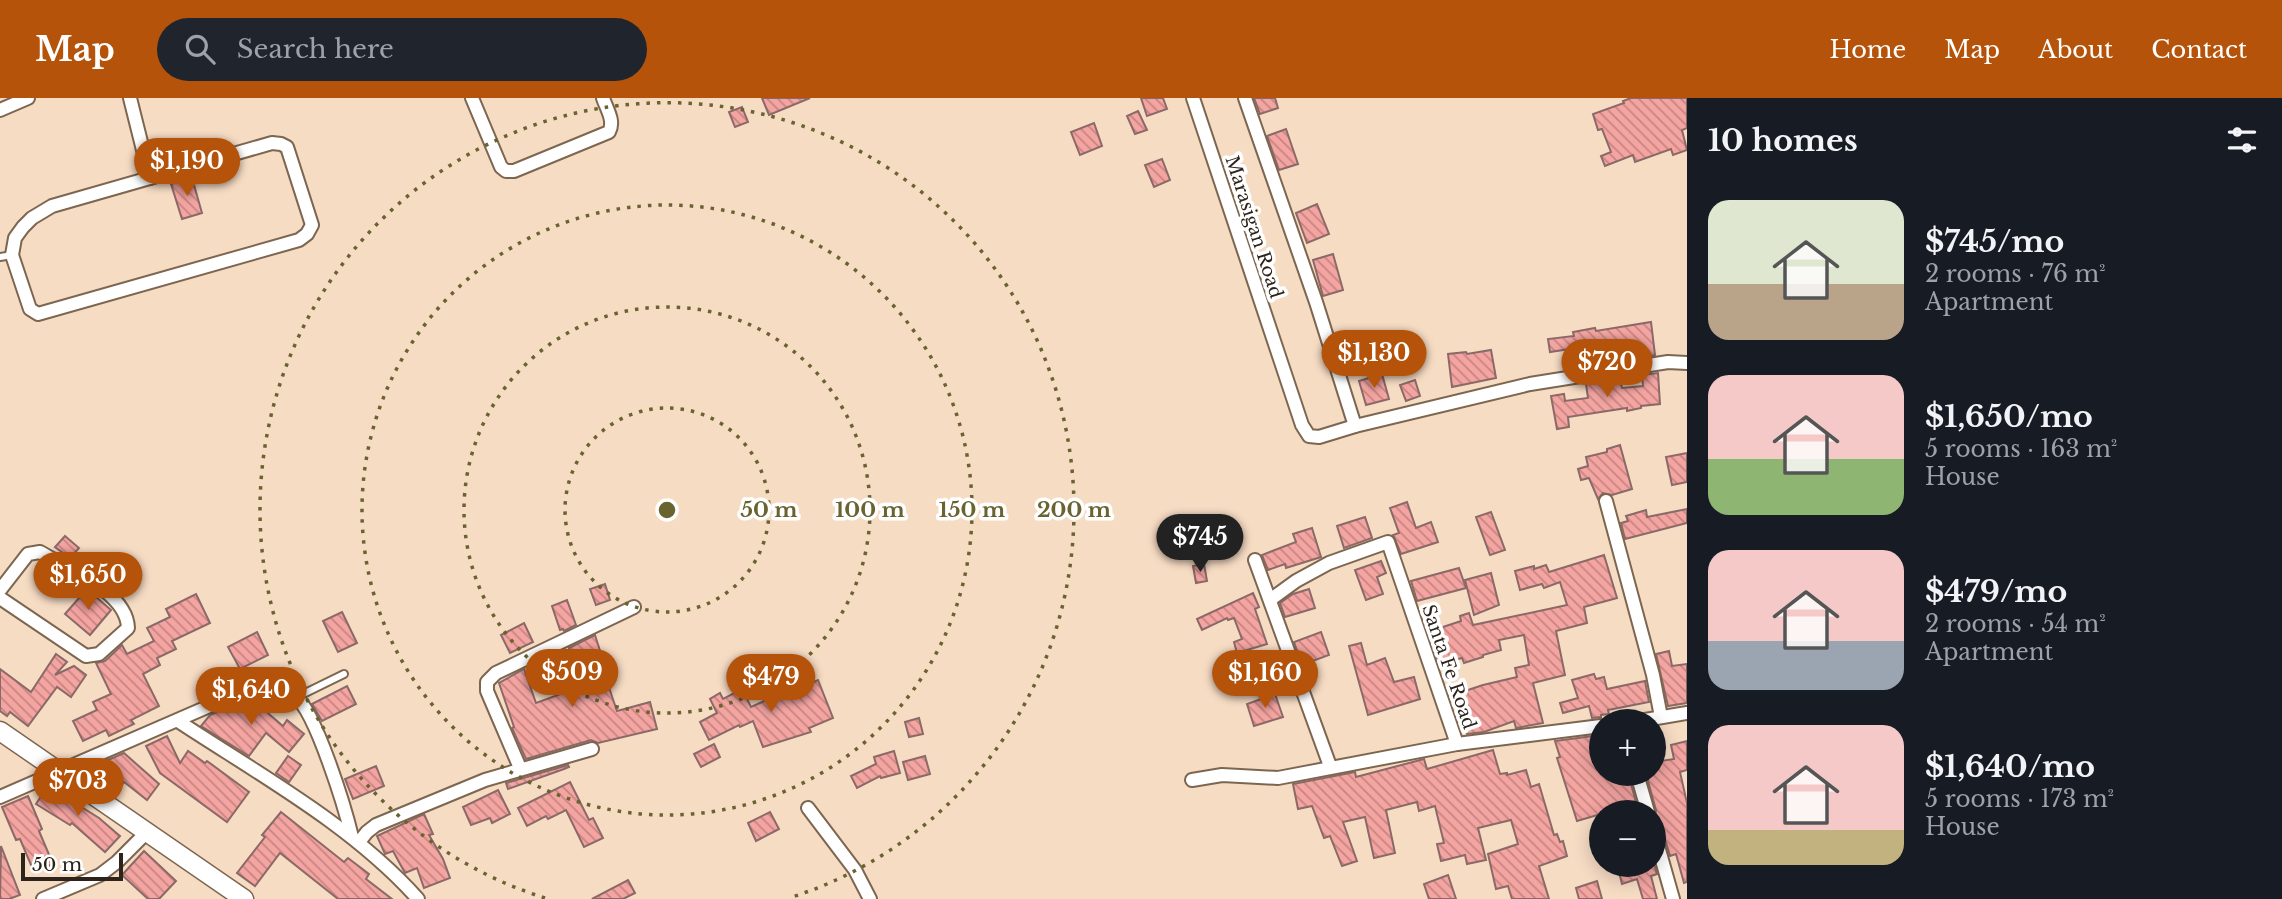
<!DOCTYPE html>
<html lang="en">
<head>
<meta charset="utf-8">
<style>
  :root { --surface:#171b24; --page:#20242c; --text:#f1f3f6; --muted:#9ea1a6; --accent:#b45309 }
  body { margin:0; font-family:"Libre Baskerville",serif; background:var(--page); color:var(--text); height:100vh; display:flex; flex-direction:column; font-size:26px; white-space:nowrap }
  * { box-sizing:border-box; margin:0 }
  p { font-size:23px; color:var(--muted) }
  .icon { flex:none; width:38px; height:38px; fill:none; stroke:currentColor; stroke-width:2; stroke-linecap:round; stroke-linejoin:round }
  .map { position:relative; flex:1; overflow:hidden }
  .panel { display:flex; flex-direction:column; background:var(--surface); width:595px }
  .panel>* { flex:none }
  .fabs { position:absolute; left:1589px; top:611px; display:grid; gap:14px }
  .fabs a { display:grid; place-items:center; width:77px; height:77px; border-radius:50%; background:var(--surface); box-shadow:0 4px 18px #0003; font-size:35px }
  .scale { position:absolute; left:21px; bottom:18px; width:102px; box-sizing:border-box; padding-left:7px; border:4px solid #2d231a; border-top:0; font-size:19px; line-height:24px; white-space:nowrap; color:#2d231a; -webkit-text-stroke:5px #fff; paint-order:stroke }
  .price { position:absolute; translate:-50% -60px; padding:0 16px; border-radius:24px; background:var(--accent); color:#fff; font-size:23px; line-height:46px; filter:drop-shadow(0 2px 4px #0008) }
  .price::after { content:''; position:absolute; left:50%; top:42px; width:21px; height:16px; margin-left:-10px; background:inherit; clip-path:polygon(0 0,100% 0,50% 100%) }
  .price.selected { background:#222; color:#fff }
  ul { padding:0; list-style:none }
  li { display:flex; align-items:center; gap:21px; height:175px; padding:0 21px }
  li span { display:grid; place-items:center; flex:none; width:196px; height:140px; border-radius:21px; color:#555 }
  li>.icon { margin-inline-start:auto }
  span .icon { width:84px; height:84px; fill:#fffc; stroke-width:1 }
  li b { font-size:30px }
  h2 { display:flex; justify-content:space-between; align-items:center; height:84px; padding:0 21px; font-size:30px }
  header { display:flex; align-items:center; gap:42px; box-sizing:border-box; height:98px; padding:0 35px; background:var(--accent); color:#fff }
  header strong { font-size:33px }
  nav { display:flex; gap:38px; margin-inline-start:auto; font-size:24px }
  .search { width:490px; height:63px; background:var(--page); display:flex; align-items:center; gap:18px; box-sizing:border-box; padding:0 24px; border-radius:38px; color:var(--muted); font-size:26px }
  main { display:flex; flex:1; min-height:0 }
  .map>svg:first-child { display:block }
  .building { fill:url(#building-back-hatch); stroke:#8b6967; stroke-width:2 }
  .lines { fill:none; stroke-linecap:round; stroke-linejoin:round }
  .lane-casing { stroke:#7d6650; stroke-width:10 }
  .street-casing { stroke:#7d6650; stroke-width:16 }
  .secondary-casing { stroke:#7d6650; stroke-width:21 }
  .lane { stroke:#fff; stroke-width:6 }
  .street { stroke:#fff; stroke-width:12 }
  .secondary { stroke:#fff; stroke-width:18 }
  .ring { fill:none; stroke:#696330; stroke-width:3.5; stroke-dasharray:3.5 7 }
  .labels { text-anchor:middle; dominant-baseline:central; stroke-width:7; stroke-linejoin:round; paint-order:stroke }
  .street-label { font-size:18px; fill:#2d231a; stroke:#fff }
  .centre { fill:#696330; stroke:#fff; stroke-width:3.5 }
  .ring-label { font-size:21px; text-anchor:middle; font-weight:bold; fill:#696330; stroke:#fff; stroke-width:7; stroke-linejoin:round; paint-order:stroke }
</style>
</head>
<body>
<header>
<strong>Map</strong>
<div class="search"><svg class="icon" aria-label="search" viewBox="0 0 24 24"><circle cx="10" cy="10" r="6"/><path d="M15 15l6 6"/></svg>Search here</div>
<nav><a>Home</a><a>Map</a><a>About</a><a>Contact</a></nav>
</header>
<main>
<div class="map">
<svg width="1687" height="801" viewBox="0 0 1687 801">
  <defs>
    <pattern id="building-back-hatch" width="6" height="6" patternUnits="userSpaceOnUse" patternTransform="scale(1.75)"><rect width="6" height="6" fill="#f4a4a1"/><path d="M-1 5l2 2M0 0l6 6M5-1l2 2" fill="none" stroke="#c68582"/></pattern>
  </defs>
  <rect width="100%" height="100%" fill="#f7dcc4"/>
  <!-- building -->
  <g class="building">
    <polygon points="762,0 810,0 769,17"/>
    <polygon points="1141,0 1163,0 1167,11 1147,18"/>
    <polygon points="1254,0 1275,0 1278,10 1260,16"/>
    <polygon points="1631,0 1687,0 1687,30 1682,32 1687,52 1673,57 1671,51 1635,64 1633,57 1605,68 1601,58 1611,54 1602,31 1598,32 1593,16 1624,5 1623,3"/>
    <polygon points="742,9 748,24 735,29 729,14"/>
    <polygon points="1138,13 1147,32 1135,36 1127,18"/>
    <polygon points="1094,25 1102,48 1080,57 1071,34"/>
    <polygon points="1286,31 1298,66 1279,72 1267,38"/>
    <polygon points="1162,61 1170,82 1154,89 1145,67"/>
    <polygon points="192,80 202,115 182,121 171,86"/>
    <polygon points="1317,106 1329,136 1307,145 1296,115"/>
    <polygon points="1333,156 1343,192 1323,198 1313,162"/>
    <polygon points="1651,224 1655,257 1640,260 1640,256 1617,259 1617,263 1584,269 1579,268 1576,250 1550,254 1548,241 1574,238 1573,234 1595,230 1596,233"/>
    <polygon points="1491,252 1496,280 1452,289 1448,256 1466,254 1467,256"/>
    <polygon points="1658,275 1660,306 1641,308 1641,310 1627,313 1627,310 1568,319 1569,329 1557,331 1551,298 1564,296 1565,303 1588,300 1586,286 1620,280 1622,290 1643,288 1642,277"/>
    <polygon points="1382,276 1389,301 1366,307 1359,283"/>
    <polygon points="1415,282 1420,298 1406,303 1400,287"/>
    <polygon points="1620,347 1632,391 1612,397 1603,395 1598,401 1589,380 1581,382 1578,371 1588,368 1586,359 1607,354 1607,351"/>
    <polygon points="1687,355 1687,384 1672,387 1666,359"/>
    <polygon points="1407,404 1416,430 1431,424 1438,444 1401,456 1393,437 1399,435 1390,410"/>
    <polygon points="1687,411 1687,425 1625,441 1621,425 1628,423 1626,418 1646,412 1647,419"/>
    <polygon points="1491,414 1505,452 1490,457 1476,419"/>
    <polygon points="1365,419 1372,440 1344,450 1337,428"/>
    <polygon points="1312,430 1321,459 1286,470 1285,466 1268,472 1262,457 1296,444 1293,436"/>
    <polygon points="65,438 79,450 70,460 55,449"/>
    <polygon points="1604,457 1617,500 1584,509 1587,525 1556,533 1565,577 1533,585 1543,625 1516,630 1514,623 1484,634 1467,636 1453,597 1483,587 1517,579 1515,570 1529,567 1524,537 1499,542 1501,552 1483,557 1483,559 1464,565 1462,560 1439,566 1426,527 1435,525 1437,531 1461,523 1460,518 1469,515 1473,527 1567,507 1560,484 1544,490 1542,486 1520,492 1515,473 1534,468 1534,471 1546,467 1549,474"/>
    <polygon points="1381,463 1386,475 1377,479 1383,496 1366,502 1355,472"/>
    <polygon points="1204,466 1207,483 1196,485 1193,468"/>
    <polygon points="1459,470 1466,490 1417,503 1411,483"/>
    <polygon points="1491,475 1499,507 1474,517 1465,482"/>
    <polygon points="605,486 610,502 596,507 590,491"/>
    <polygon points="87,491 111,512 90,537 65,516"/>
    <polygon points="1309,491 1315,510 1285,519 1280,505 1293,496"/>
    <polygon points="1253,495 1259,509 1255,511 1267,546 1237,555 1234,544 1242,541 1234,520 1228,522 1227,520 1202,532 1197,521"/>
    <polygon points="196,496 210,525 172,543 176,551 157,560 160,567 143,576 159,608 131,622 134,626 109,638 106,632 83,643 73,623 97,612 93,604 111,596 96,565 105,563 122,547 127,556 154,543 147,530 170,519 166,511"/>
    <polygon points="567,502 576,527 564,533 563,531 560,532 552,508"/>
    <polygon points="342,514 357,545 338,554 323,523"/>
    <polygon points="524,525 533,544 510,555 501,537"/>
    <polygon points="257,534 268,557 240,571 228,549"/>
    <polygon points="1321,534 1329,557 1302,567 1294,544"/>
    <polygon points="595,537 603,562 600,563 617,613 650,604 657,631 598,645 591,642 526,661 512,630 514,629 499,585 524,571 536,605 580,589 569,550"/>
    <polygon points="1361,545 1367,567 1385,560 1394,584 1414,579 1420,601 1368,617 1349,548"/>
    <polygon points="1669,553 1672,568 1687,566 1687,605 1668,608 1656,556"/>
    <polygon points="56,556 67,564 55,577 74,568 86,577 71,599 57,589 28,628 10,614 7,618 0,613 0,571 31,594"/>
    <polygon points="1594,576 1596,581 1604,579 1607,591 1645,583 1649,604 1608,612 1609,616 1601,617 1601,619 1592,620 1589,608 1563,615 1560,605 1578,600 1572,582"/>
    <polygon points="818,582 833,620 809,630 811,634 763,649 753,623 740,629 739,627 709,642 700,624 717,615 710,601 720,595 723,601 742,591 751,609 773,599 773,596 793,590 794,593"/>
    <polygon points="347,588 356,606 322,623 312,606"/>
    <polygon points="1275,596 1283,619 1254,628 1247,606"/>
    <polygon points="258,598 268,606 263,611 283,628 287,622 304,636 289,654 266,635 249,658 201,628 210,617 227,610 228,612 247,601 251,604"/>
    <polygon points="919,620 923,636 909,639 905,624"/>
    <polygon points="1601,637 1601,676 1628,676 1639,714 1601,714 1601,716 1577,723 1557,660 1560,659 1555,643"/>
    <polygon points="167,638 180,665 188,653 205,665 207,663 249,694 227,724 160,675 146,648"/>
    <polygon points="1687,643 1687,672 1680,674 1687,705 1687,784 1684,785 1676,756 1670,758 1662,731 1654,725 1656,712 1646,676 1654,676 1654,664 1674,661 1671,647"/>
    <polygon points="714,646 720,659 701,669 694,656"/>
    <polygon points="1493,652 1500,676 1507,675 1507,677 1526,672 1531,689 1539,686 1554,737 1557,736 1560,744 1563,743 1567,758 1539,768 1549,801 1512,801 1508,788 1496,791 1488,756 1518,746 1511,722 1478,730 1486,762 1467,766 1465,757 1441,763 1437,746 1444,745 1435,708 1419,713 1417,704 1386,712 1395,755 1374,760 1365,719 1343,724 1357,763 1342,768 1330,738 1324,740 1312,708 1298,711 1293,686 1355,674 1356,679 1424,661 1427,671"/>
    <polygon points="894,653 900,675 881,680 880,678 857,690 851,678 876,666 874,659"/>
    <polygon points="124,655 159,686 147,702 124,684 115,696 83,673"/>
    <polygon points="288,658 301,667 289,684 276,675"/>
    <polygon points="925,658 930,676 908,682 903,664"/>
    <polygon points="568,667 569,669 564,671 508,691 506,685"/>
    <polygon points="376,668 384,688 353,701 345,681"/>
    <polygon points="570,684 589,722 593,720 603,740 584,749 566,712 548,721 546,718 527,728 518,710"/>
    <polygon points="48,688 99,720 120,738 105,754 72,725 70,727 36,706"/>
    <polygon points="498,692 510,716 492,725 490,720 471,727 463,709"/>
    <polygon points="28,698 42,731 39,733 53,766 34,774 20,741 16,742 2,709"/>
    <polygon points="281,714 344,764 348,760 369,776 366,781 392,801 338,801 280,755 255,788 237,775 265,739 262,737"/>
    <polygon points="770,714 779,731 756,743 748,725"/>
    <polygon points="424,716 433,736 429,737 443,761 450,780 424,790 417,770 405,775 393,753 385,756 377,738"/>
    <polygon points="1,748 20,797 9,801 0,801"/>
    <polygon points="144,753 176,783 159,801 148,801 122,777"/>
    <polygon points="1617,766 1654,766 1657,776 1651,778 1657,801 1643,801 1637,781 1622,786"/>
    <polygon points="1448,777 1456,801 1429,801 1424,786"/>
    <polygon points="628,782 635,795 623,801 592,801"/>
    <polygon points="1597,783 1602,801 1579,801 1576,790"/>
  </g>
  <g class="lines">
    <defs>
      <g id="lane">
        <polyline points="0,159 12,157"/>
        <polyline points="297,599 344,576"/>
      </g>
      <g id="street">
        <polyline points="130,0 150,80"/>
        <path d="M472,0l29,69 5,4h8l95,-39c6,-11 -2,-22 -6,-34"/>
        <polyline points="1193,0 1302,327 1309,338 1319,339 1355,328 1530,286 1668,264 1687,265"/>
        <polyline points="1245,0 1316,204 1355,328"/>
        <polyline points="0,12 28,0"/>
        <polygon points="272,45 281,46 287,49 312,127 307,136 299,142 38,216 30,211 12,157 15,140 23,129 32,120 52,108"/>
        <polyline points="1606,403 1653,577 1661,619"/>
        <polyline points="1255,462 1330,668"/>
        <path d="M0,492l28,-36 12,-2c28,17 87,40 88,76l-29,26 -13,2 -86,-58"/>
        <polyline points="1270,502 1296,483 1329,465 1388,444 1457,646 1601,628"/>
        <path d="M178,623c82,54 175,105 240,178"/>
        <polyline points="1639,623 1687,615"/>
        <polyline points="520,670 487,593 487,584 496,575 634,509"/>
        <polyline points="1637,676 1648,714"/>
        <polyline points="1192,682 1222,677 1278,680 1457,646"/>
        <path d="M0,699l244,-106c18,-6 35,-8 51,5 21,16 50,112 57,141"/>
        <polyline points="808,710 855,772 870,801"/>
        <polyline points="1654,734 1673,801"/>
        <polyline points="359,744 367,734 376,727 485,682 592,651"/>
        <polyline points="43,801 100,777 117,764 147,734"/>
      </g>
      <polyline id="secondary" points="0,633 244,801"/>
    </defs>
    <!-- lane casing -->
    <use href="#lane" class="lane-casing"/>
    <!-- street casing -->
    <use href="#street" class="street-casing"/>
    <!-- secondary casing -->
    <use href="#secondary" class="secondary-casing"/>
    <!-- lane -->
    <use href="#lane" class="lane"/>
    <!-- street -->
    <use href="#street" class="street"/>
    <!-- secondary -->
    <use href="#secondary" class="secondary"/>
  </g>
  <!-- distance rings -->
  <g class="ring">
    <circle cx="667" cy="412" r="102"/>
    <circle cx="667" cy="412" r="203"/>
    <circle cx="667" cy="412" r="305"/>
    <path d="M545 800A407 407 0 1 1 789 800"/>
  </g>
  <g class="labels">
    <!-- street labels -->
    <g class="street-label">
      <text transform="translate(1254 129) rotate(72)">Marasigan Road</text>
      <text transform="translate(1449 569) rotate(71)">Santa Fe Road</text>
    </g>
  </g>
  <circle cx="667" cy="412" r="10" class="centre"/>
  <g class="ring-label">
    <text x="769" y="419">50 m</text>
    <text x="870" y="419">100 m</text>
    <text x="972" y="419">150 m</text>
    <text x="1074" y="419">200 m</text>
  </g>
</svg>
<div class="fabs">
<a>+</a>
<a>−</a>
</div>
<div class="scale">50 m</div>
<b class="price" style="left:187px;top:100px">$1,190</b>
<b class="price" style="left:1374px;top:292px">$1,130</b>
<b class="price" style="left:1607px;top:301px">$720</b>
<b class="price selected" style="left:1200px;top:476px">$745</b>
<b class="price" style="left:88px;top:514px">$1,650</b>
<b class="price" style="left:572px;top:611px">$509</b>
<b class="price" style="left:1265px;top:612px">$1,160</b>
<b class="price" style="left:771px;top:616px">$479</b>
<b class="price" style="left:251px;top:629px">$1,640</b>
<b class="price" style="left:78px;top:720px">$703</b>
</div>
<section class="panel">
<h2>10 homes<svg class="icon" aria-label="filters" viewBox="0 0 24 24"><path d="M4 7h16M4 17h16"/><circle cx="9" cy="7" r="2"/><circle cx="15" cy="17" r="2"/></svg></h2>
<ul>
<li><span style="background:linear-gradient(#dfe7d0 60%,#b9a48a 0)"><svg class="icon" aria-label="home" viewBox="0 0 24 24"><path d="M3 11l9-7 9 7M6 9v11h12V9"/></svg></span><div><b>$745/mo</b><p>2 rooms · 76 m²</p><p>Apartment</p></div></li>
<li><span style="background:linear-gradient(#f6c9c9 60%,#8fb573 0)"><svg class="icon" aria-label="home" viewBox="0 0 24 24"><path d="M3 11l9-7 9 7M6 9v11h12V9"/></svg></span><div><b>$1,650/mo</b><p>5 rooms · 163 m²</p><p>House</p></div></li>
<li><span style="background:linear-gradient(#f6c9c9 65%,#9aa5b1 0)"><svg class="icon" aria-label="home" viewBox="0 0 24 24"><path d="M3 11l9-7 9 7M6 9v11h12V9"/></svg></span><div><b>$479/mo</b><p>2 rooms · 54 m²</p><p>Apartment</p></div></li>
<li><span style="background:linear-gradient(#f6c9c9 75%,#c2b280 0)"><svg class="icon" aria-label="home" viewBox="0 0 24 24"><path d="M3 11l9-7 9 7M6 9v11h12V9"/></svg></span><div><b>$1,640/mo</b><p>5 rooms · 173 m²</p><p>House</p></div></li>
</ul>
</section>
</main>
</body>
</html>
